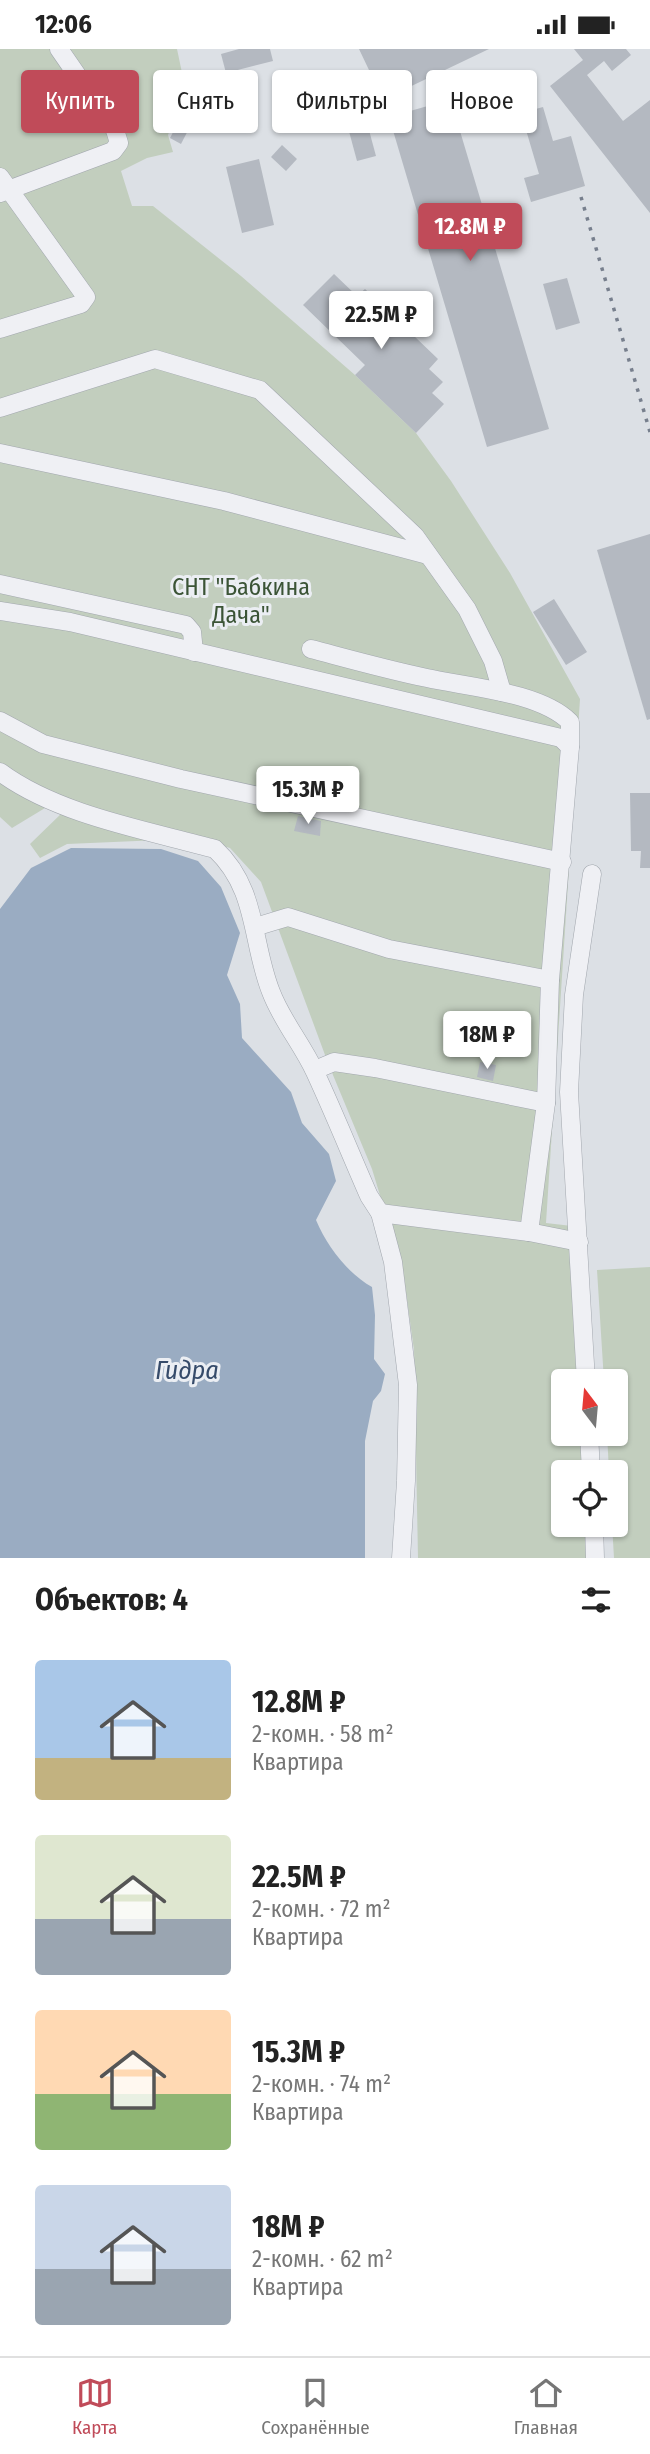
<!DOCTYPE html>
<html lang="ru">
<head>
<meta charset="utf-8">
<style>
  :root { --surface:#fff; --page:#f2f2f2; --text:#222; --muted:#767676; --line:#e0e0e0; --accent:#c04b59 }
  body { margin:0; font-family:"Fira Sans Condensed",sans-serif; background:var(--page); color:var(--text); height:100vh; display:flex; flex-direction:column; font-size:26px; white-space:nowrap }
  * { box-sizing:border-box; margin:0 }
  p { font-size:23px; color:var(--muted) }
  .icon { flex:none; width:38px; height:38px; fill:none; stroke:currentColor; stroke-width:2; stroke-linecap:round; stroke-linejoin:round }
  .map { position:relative; height:1509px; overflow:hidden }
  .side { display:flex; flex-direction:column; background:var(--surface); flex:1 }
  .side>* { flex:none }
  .banner { position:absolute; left:21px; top:21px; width:609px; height:63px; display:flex; gap:14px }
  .needle { width:46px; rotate:344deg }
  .controls { position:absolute; left:551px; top:1320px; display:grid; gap:14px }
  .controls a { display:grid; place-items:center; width:77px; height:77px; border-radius:7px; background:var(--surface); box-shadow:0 2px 5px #0004; font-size:35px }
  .price { position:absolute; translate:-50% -60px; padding:0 16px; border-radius:7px; background:#fff; color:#222; font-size:23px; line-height:46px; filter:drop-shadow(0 2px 4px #0008) }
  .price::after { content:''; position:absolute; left:50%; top:42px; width:21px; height:16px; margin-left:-10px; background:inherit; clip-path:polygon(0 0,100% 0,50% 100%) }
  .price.current { background:var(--accent); color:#fff }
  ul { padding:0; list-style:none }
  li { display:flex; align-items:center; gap:21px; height:175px; padding:0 35px }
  li span { display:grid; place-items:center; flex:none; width:196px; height:140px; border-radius:7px; color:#555 }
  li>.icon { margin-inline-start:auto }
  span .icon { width:84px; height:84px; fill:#fffc; stroke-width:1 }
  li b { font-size:30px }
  h2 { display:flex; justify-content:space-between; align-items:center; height:84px; padding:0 35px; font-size:30px }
  .pill { padding:0 24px; border-radius:7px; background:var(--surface); box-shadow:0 2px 5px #0004; font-size:24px; line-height:63px }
  .pill.current { background:var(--accent); color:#fff }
  .status { display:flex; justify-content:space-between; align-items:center; height:49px; padding:0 35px; background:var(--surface); direction:ltr }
  .status svg { height:19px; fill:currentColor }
  .dock { display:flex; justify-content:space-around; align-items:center; height:98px; border-top:2px solid var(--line); background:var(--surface); font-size:19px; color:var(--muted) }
  .dock a { display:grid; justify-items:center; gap:4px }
  .dock .current { color:var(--accent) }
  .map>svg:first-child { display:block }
  .green { fill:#c2cebe }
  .water { fill:#9aacc2 }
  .building { fill:#b4b9c1 }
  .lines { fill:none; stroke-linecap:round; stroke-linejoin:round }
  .minor-casing { stroke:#a2a7ae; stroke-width:19 }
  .minor { stroke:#eff0f4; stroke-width:18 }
  .rail { stroke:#777f8d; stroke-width:3.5; stroke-dasharray:3.5 7; stroke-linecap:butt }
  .labels { text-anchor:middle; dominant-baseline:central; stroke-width:6; stroke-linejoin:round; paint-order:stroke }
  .park-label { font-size:24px; fill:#3b5436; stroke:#ebeef3 }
  .water-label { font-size:26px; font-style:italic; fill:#364b6a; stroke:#ebeef3 }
</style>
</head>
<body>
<div class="status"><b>12:06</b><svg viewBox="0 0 49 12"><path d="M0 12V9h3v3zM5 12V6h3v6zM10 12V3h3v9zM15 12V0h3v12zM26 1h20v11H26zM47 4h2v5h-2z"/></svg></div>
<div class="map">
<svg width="650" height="1509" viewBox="0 0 650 1509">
  <rect width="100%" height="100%" fill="#dce0e5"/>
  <!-- green -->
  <g class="green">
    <polygon points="0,0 177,0 185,38 168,86 173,103 147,109 121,122 132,157 153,157 241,227 355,326 416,384 451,432 510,524 580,650 546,1174 572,1177 580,1332 564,1332 564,1384 583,1384 585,1423 564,1423 564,1475 587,1475 589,1509 418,1509 414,1301 403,1222 372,1120 328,1014 261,833 230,799 68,753 0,718"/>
    <polygon points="0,730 50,756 12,779 0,768"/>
    <polygon points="64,762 160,791 67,795 40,809 30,795"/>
    <polygon points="650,1218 650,1509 614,1509 612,1475 616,1475 616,1423 609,1423 607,1384 616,1384 616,1332 604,1332 597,1221"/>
  </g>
  <!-- water -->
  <path class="water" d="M71,799l90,1 37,12 23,26 19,46 -13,42 13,29 2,34 49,54 11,31 27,31 7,27 -20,39c11,26 31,53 56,67l3,28 -1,44 11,15 -4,17 -8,10 -8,40v117h-365v-649l31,-41z"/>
  <!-- building -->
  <g class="building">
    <polygon points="239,0 270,0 273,12 226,24 221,5"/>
    <polygon points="359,0 489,0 401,42 396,32 378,40"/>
    <polygon points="574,0 626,0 631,6 612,22 604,12 587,26 623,72 650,51 650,164 550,37 583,11"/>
    <polygon points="514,28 518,42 497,48 501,60 457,72 549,380 487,398 389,68 491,39 490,35"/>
    <polygon points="543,58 553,92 571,87 585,137 531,153 524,129 539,125 521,64"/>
    <polygon points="184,62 195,68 181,95 170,89"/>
    <polygon points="366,70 376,107 357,112 347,75"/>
    <polygon points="282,96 297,110 286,122 271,108"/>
    <polygon points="259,110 274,176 242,184 226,118"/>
    <polygon points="334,225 357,247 365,240 438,310 429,320 443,333 432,344 444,355 416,384 355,326 365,316 303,256"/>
    <polygon points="567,229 580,274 556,281 543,235"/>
    <polygon points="650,485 650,670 647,671 597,501"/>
    <polygon points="554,550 587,603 566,616 533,563"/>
    <polygon points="630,744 650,744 650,819 640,819 641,802 631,802"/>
    <polygon points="298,767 321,772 320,787 294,782"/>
    <polygon points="480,1013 496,1016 493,1032 477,1028"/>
  </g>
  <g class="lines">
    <defs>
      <g id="minor">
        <polyline points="0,128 86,248 81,255 0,280"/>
        <polyline points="0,144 113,102 119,94 115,81 59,0"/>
        <polyline points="0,359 155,310 260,341 415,487 467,560 493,612 502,643"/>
        <polyline points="0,404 224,452 428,506"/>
        <polyline points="0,535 186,576 192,583 194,603"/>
        <polyline points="0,562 70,573 561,689 570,698 550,931 546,1054 529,1183"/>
        <path d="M311,600c38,10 77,21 116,29 41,9 113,14 143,44v25"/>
        <polyline points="0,672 43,695 181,730 562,813"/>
        <path d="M0,723c58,43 146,58 215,77 43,40 36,93 56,143 11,29 31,52 44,80 19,41 36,83 54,124l11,17 13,49 15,123 -2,96 -5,77"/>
        <polyline points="255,878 288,868 389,900 550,931"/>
        <polyline points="315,1021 334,1013 375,1019 546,1054"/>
        <polyline points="380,1164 529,1183 579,1193"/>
        <polyline points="586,1332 569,1043 574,946 592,825"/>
        <polyline points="589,1384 591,1423"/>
        <polyline points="594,1475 595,1509"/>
      </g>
    </defs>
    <!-- minor casing -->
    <use href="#minor" class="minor-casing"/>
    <!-- minor -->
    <use href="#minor" class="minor"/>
    <!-- rail -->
    <polyline class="rail" points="581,148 650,383"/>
  </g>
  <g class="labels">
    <!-- park labels -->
    <g class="park-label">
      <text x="241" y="538">СНТ "Бабкина<tspan x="241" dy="28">Дача"</tspan></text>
    </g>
    <!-- water labels -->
    <g class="water-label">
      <text x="187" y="1321">Гидра</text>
    </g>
  </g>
</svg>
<div class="controls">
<a><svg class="needle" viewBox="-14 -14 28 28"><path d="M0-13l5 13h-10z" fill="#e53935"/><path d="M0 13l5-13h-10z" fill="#767676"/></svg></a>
<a><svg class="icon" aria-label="locate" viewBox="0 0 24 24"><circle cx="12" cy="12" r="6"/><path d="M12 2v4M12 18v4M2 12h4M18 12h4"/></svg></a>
</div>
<b class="price current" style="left:470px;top:214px">12.8M ₽</b>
<b class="price" style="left:381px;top:302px">22.5M ₽</b>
<b class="price" style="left:308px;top:777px">15.3M ₽</b>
<b class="price" style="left:487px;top:1022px">18M ₽</b>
<div class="banner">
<a class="pill current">Купить</a>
<a class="pill">Снять</a>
<a class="pill">Фильтры</a>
<a class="pill">Новое</a>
</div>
</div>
<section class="side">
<h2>Объектов: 4<svg class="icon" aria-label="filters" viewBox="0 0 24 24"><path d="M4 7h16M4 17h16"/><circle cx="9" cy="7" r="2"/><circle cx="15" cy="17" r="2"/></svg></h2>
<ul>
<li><span style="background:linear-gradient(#a9c7e8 70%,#c2b280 0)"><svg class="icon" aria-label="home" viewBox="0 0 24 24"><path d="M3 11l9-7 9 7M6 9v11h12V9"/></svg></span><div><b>12.8M ₽</b><p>2-комн. · 58 m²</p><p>Квартира</p></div></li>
<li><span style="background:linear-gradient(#dfe7d0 60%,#9aa5b1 0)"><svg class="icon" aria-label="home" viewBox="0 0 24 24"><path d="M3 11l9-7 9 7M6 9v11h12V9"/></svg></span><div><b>22.5M ₽</b><p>2-комн. · 72 m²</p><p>Квартира</p></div></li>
<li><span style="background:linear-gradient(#ffd9b3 60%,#8fb573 0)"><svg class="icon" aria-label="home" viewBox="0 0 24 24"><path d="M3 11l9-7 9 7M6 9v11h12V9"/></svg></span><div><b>15.3M ₽</b><p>2-комн. · 74 m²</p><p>Квартира</p></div></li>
<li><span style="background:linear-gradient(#c9d6e8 60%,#9aa5b1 0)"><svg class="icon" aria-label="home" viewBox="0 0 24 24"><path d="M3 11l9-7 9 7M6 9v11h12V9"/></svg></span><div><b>18M ₽</b><p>2-комн. · 62 m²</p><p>Квартира</p></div></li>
</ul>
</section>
<nav class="dock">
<a class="current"><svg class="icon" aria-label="map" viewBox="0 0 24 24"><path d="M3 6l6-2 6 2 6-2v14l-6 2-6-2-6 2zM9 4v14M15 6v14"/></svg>Карта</a>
<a><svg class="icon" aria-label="saved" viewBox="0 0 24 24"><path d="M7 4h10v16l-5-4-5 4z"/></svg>Сохранённые</a>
<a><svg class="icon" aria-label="home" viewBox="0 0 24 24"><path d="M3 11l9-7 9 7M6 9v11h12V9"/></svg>Главная</a>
</nav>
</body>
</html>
